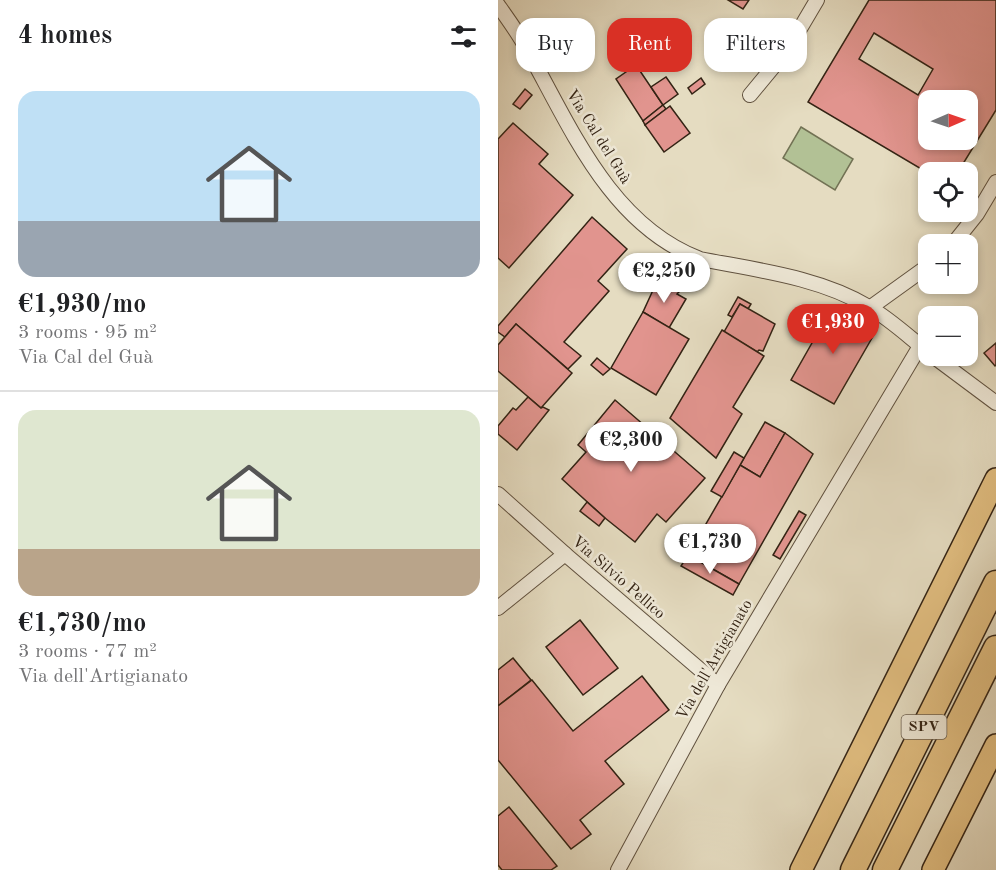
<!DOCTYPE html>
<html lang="en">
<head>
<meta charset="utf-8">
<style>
  :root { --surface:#fff; --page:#f2f2f2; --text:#202124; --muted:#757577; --line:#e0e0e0; --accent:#d93025 }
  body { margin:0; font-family:"Old Standard TT",serif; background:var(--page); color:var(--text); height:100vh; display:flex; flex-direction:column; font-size:22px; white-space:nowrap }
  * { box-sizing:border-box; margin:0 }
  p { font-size:20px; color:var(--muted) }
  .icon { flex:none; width:33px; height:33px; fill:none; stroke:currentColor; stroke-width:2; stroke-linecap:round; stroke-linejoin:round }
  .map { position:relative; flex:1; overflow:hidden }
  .side { display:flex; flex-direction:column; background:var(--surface); width:498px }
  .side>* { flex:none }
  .hud { position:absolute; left:18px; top:18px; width:390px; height:54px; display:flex; gap:12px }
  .needle { width:39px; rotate:88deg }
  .fabs { position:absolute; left:420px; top:90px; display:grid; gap:12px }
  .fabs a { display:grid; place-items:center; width:60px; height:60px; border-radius:12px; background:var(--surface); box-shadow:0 3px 9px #0003; font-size:30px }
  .price { position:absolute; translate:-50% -51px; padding:0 14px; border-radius:21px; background:#fff; color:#222; font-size:20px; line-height:39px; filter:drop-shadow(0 2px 3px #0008) }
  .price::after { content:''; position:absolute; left:50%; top:36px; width:18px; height:14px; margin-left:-9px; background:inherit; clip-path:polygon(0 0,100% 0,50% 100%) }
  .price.selected { background:var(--accent); color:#fff }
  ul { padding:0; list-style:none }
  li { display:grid; align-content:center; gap:12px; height:318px; padding:0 18px }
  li+li { border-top:2px solid var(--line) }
  li span { display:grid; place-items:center; height:186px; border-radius:18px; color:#555 }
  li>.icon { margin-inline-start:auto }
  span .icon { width:108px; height:108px; fill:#fffc; stroke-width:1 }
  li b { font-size:26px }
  h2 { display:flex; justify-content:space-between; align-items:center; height:72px; padding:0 18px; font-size:26px }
  .chip { padding:0 21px; border-radius:18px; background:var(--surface); box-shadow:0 3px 9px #0003; font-size:21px; line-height:54px }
  .chip.selected { background:var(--accent); color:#fff }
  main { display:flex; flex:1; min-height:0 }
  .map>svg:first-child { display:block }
  .green { fill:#b2c195; stroke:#727254; stroke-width:1.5 }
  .building { fill:#e1948e; stroke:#332314; stroke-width:1.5; fill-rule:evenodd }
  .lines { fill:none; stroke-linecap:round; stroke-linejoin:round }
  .minor-casing { stroke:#60513f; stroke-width:16 }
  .trunk-casing { stroke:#332314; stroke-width:24 }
  .motorway-casing { stroke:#332314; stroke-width:27 }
  .minor { stroke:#eee8d7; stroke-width:14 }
  .trunk { stroke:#e2be80; stroke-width:21 }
  .motorway { stroke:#e2be80; stroke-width:24 }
  .labels { text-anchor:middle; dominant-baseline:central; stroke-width:5; stroke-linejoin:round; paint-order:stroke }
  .shield { fill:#eee8d7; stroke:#6b5e4e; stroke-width:1.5 }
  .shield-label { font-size:15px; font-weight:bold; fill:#332314 }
  .street-label { font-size:16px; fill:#332314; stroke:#eee8d7 }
</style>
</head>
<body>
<main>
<section class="side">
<h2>4 homes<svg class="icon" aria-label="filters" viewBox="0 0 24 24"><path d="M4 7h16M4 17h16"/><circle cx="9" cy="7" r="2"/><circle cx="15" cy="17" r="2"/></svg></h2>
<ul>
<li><span style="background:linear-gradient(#bfe0f5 70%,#9aa5b1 0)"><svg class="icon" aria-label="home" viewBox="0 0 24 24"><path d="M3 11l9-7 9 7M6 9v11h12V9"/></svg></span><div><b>€1,930/mo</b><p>3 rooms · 95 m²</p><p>Via Cal del Guà</p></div></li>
<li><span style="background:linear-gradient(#dfe7d0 75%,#b9a48a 0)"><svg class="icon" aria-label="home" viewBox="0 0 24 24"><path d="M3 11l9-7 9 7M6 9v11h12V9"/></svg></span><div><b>€1,730/mo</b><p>3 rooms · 77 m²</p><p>Via dell'Artigianato</p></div></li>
</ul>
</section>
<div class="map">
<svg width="498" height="870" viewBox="0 0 498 870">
  <rect width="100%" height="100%" fill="#e5dcc1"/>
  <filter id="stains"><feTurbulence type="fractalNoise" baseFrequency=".00333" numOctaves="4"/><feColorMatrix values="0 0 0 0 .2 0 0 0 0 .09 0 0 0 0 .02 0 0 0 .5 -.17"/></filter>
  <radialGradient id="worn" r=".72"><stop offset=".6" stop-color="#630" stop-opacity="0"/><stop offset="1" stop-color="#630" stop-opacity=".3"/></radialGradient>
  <!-- green -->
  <polygon class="green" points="303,127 355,159 337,190 285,158"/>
  <!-- building -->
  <g class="building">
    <polygon points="230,0 251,0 245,9"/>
    <path d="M371,0h127v110l-38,62 -30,1 -120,-71zM376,33l59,36 -15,26 -59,-36zM430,100h40v40h-40z"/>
    <polygon points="166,31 175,43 163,53 153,41"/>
    <polygon points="138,65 165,105 145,121 118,79"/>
    <polygon points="168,77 180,94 165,105 153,87"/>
    <polygon points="203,78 207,84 194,94 190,88"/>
    <polygon points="27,89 34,95 22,109 15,104"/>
    <polygon points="165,105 168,109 147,125 145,121"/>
    <polygon points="172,106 192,133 166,152 147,125"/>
    <polygon points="15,123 50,154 41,164 75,195 11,268 0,258 0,139"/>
    <polygon points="94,217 129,249 100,281 111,291 66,342 83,356 70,369 18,324 7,337 0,332 0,326"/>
    <polygon points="162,281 181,292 179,294 188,299 171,328 145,312 156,288 158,289"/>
    <polygon points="240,297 253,304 250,309 242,304 234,317 230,315"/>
    <polygon points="242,304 277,324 265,351 261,350 259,352 226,332"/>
    <polygon points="335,306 378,331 336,404 293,380"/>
    <polygon points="145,312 191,339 158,395 113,368"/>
    <polygon points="18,324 74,373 43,408 0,371 0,345"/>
    <polygon points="224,330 266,356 235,407 244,414 218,458 172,418"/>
    <polygon points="498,343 498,365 497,366 486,353"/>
    <polygon points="99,358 112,369 105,375 93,365"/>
    <polygon points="30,397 43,408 45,407 51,410 19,450 0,434 0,426 15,408 18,410"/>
    <polygon points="117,400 207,478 168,522 159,514 137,542 107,518 64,479 88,452 80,445"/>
    <polygon points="267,422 287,433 262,477 242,465"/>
    <polygon points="287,433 315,454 241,584 190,555 242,465 262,477"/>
    <polygon points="236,452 246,458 224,497 213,491"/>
    <polygon points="89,502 107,518 101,526 82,511"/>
    <polygon points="301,511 308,515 282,559 275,555"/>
    <polygon points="190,555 241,584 235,595 183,566"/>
    <polygon points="82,620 120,668 85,695 48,647"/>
    <polygon points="15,658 33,680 0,706 0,670"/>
    <polygon points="144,676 171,710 107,761 126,784 82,820 93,834 73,849 0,760 0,706 34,680 75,731"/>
    <polygon points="11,807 59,866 53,870 4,870 0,865 0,816"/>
  </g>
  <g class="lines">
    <defs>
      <g id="minor">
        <path d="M0,5c9,13 18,25 26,39 45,79 84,180 176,215 56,11 119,18 169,48 21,12 40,30 59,45"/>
        <polyline points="252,95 290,49 319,0"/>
        <polyline points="455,244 479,214 498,182"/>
        <polyline points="373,307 430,266"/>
        <polyline points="435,356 498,403"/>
        <polyline points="0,494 67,554 220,685"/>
        <polyline points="0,608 67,554"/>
        <polyline points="120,870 220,685 422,346"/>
      </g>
      <g id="trunk">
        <polyline points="303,870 498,479"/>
        <polyline points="435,870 498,745"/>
      </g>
      <g id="motorway">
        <polyline points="355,870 498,583"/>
        <polyline points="387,870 498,648"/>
      </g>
    </defs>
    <!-- minor casing -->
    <use href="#minor" class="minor-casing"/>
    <!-- trunk casing -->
    <use href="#trunk" class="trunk-casing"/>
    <!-- motorway casing -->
    <use href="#motorway" class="motorway-casing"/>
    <!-- minor -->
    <use href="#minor" class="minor"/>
    <!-- trunk -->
    <use href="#trunk" class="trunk"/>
    <!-- motorway -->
    <use href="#motorway" class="motorway"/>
  </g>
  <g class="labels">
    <!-- shield labels -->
    <rect class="shield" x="403.5" y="715" width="45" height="24" rx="4.5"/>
    <g class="shield-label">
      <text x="426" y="727">SPV</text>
    </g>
    <!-- street labels -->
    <g class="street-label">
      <text transform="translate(100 137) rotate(58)">Via Cal del Guà</text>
      <text transform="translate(120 578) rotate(41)">Via Silvio Pellico</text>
      <text transform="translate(217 660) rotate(-60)">Via dell'Artigianato</text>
    </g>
  </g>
  <rect width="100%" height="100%" filter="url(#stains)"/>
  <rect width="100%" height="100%" fill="url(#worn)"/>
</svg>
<div class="fabs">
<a><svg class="needle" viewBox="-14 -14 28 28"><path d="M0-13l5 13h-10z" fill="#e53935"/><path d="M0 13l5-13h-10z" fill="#757577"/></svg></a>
<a><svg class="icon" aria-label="locate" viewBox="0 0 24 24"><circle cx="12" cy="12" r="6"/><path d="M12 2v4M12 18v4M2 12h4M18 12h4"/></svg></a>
<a>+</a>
<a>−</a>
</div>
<b class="price" style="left:166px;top:304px">€2,250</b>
<b class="price selected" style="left:335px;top:355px">€1,930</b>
<b class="price" style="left:133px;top:473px">€2,300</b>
<b class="price" style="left:212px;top:575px">€1,730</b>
<div class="hud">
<a class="chip">Buy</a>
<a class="chip selected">Rent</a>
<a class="chip">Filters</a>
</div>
</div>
</main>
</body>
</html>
